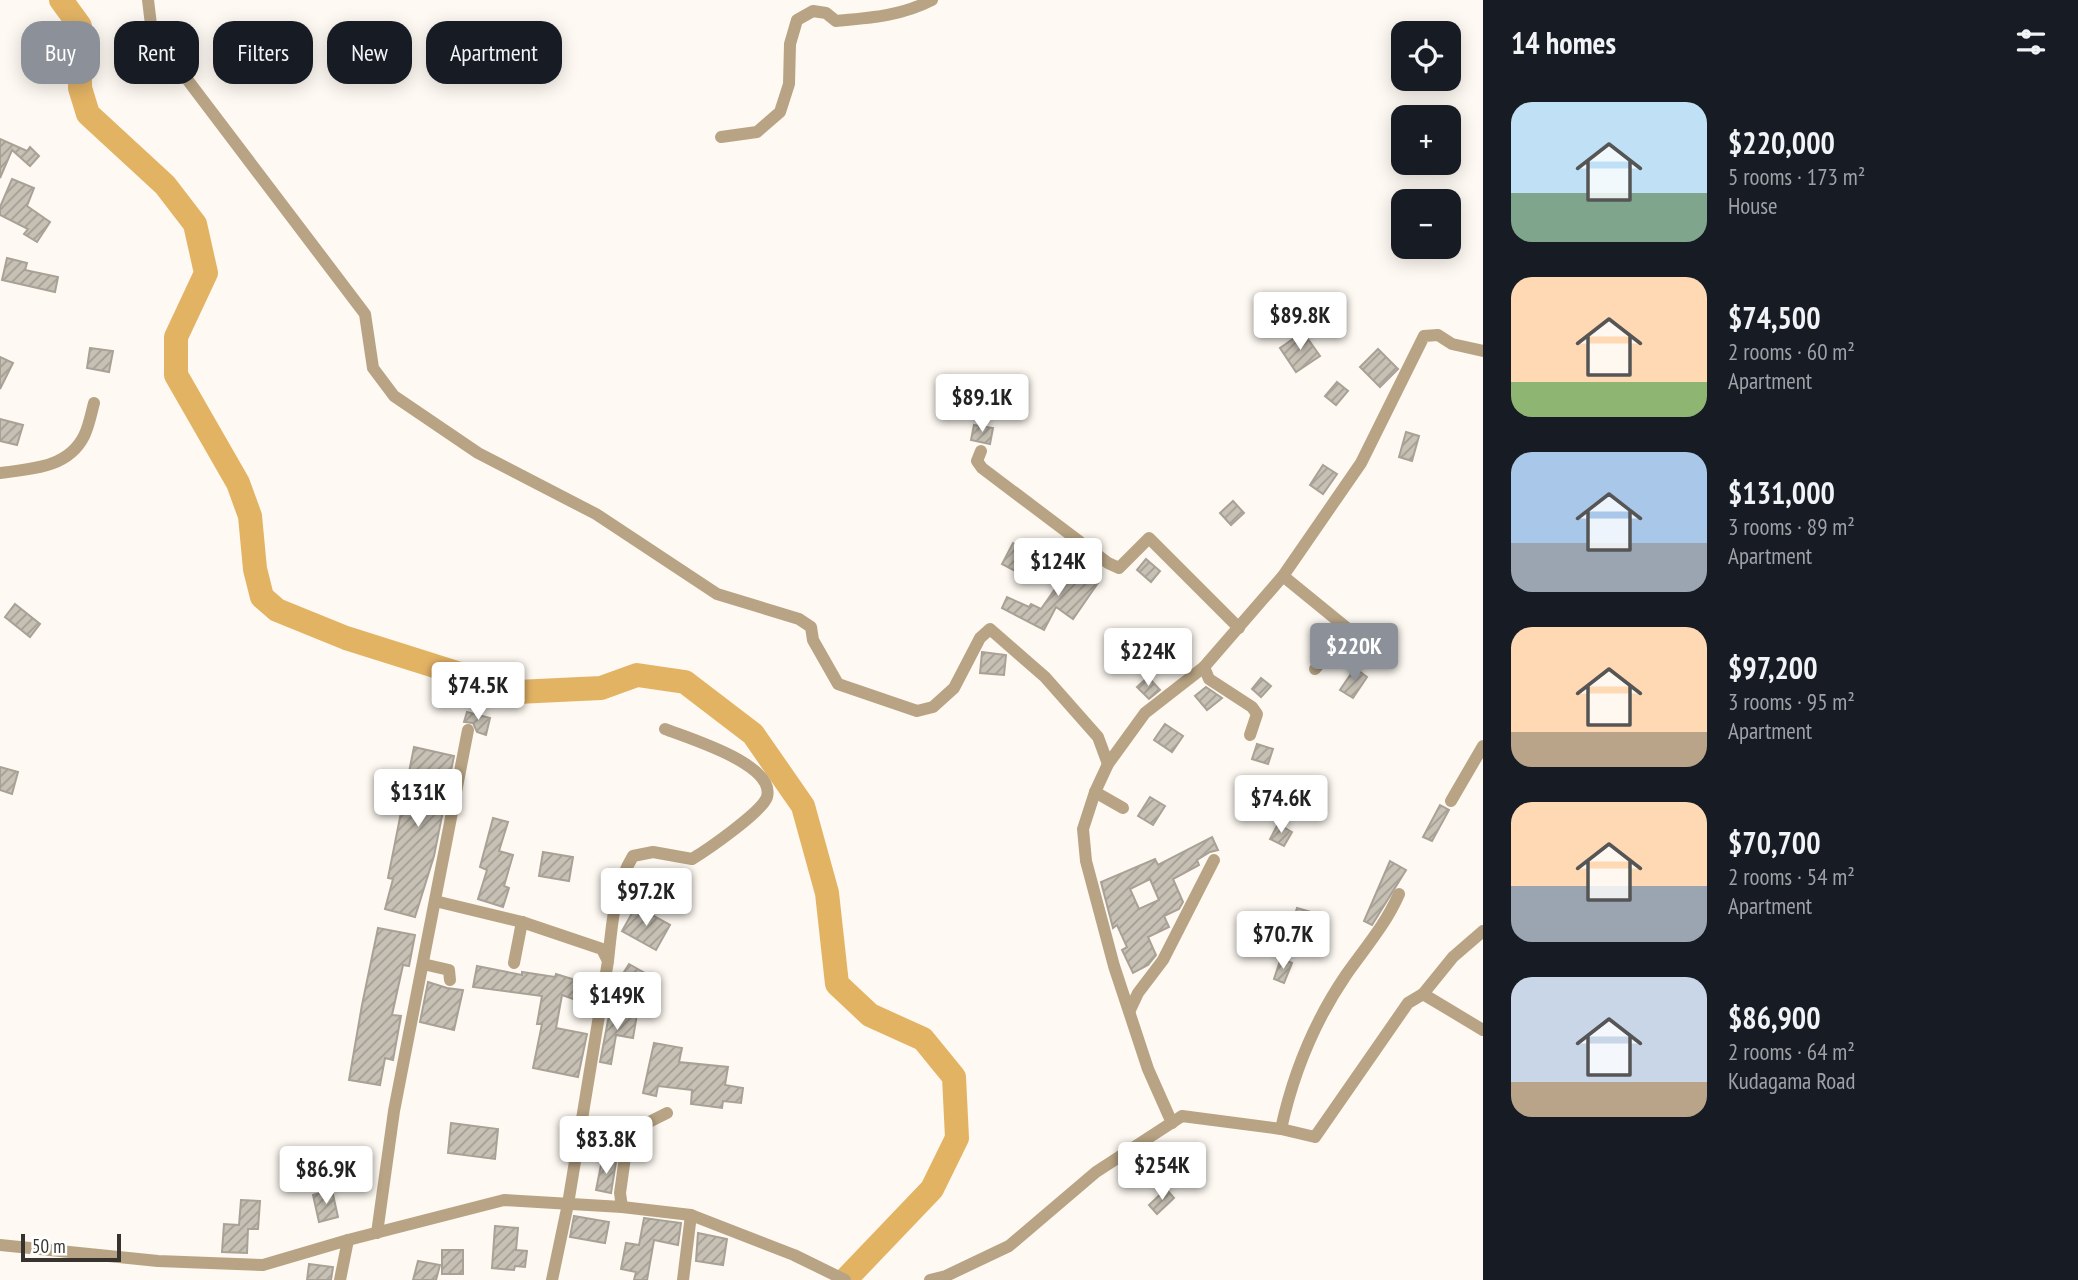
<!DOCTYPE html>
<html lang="en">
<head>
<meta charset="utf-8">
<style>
  :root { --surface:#171b24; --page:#20242c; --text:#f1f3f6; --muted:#9ea1a6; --accent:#8c9099 }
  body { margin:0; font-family:"PT Sans Narrow",sans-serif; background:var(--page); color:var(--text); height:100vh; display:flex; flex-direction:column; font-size:26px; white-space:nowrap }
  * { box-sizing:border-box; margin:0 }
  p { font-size:23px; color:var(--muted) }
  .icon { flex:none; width:38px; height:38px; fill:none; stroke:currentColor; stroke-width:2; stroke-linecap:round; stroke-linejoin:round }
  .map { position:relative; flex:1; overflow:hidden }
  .sheet { display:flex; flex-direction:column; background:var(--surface); width:595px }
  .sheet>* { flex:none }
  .top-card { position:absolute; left:21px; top:21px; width:665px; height:63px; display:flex; gap:14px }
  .fabs { position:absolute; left:1391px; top:21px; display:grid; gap:14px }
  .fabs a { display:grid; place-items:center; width:70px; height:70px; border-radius:14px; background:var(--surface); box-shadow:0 4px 18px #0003; font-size:35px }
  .scale { position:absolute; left:21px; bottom:18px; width:100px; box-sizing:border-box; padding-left:7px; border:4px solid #373430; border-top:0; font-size:19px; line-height:24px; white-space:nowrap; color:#373430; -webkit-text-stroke:5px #fff; paint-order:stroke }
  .price { position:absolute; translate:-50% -60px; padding:0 16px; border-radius:7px; background:#fff; color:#222; font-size:23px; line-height:46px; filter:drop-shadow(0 2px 4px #0008) }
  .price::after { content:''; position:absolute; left:50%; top:42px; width:21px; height:16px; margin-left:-10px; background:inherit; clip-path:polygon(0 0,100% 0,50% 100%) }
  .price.active { background:var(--accent); color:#fff }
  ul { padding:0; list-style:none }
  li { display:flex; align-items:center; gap:21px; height:175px; padding:0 28px }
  li span { display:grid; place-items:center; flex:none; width:196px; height:140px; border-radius:21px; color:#555 }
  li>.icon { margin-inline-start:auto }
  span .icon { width:84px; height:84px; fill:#fffc; stroke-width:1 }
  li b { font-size:30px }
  h2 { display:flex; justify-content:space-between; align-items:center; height:84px; padding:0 28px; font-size:30px }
  .chip { padding:0 24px; border-radius:21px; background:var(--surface); box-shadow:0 4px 18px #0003; font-size:24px; line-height:63px }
  .chip.active { background:var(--accent); color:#fff }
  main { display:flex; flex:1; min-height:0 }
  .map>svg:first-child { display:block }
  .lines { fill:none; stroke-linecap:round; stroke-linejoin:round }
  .river { stroke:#e3b364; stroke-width:24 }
  .building { fill:url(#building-hatch); stroke:#a9a196; stroke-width:2; fill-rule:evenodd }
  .minor { stroke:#b8a484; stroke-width:12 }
</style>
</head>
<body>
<main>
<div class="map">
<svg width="1483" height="1280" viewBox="0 0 1483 1280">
  <defs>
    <pattern id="building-hatch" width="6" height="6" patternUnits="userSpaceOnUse" patternTransform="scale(1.75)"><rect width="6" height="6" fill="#c7c0b4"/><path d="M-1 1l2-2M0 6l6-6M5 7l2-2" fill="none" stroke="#a29d93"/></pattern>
  </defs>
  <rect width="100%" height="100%" fill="#fef9f2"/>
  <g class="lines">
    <!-- river -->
    <polyline class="river" points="61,0 80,26 80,88 88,114 165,185 195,224 206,273 176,337 176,375 238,483 250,516 255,569 262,597 277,610 346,638 517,692 601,688 637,675 685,682 753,734 803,806 827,893 837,984 870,1015 923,1039 954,1077 957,1138 932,1189 845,1280"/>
  </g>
  <!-- building -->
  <g class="building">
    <polygon points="0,139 27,151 30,147 39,156 30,166 12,150 0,178"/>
    <polygon points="12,179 34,188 27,206 50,222 37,242 24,234 28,229 0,215 0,207"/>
    <polygon points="7,258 27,263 25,270 58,277 55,292 2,280"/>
    <polygon points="1303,332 1320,356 1296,372 1280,348"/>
    <polygon points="90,348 113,351 109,372 87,368"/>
    <polygon points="1378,349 1398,369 1380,387 1360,367"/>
    <polygon points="0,357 13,363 0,389"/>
    <polygon points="1337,382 1348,391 1336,405 1325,396"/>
    <polygon points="0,419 23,425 17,445 0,441"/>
    <polygon points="974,425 993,428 990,444 971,440"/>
    <polygon points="1406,432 1419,436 1412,461 1399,457"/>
    <polygon points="1323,465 1337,474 1323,494 1310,485"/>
    <polygon points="1233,501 1244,513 1231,525 1220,513"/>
    <polygon points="1013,543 1031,553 1019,573 1002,564"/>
    <polygon points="1146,559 1160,571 1151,582 1137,570"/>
    <polygon points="1074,562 1100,580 1073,619 1056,607 1044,630 1002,608 1007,597 1029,607 1031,604 1041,609"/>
    <polygon points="15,604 40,624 30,637 5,617"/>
    <polygon points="982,652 1006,655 1004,675 980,673"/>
    <polygon points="1355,668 1367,677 1353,698 1340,690"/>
    <polygon points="1148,677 1160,690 1149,699 1137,687"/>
    <polygon points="1261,678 1271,686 1261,697 1252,689"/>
    <polygon points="1206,687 1222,698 1207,710 1195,696"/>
    <polygon points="467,712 490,718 486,735 477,732 473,723 464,722"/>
    <polygon points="1165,724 1183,736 1172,752 1154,740"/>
    <polygon points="1257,744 1273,749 1268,764 1252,759"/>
    <polygon points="414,747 454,756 434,856 415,917 385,909 393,879 388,878"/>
    <polygon points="0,767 18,772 12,794 0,790"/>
    <polygon points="1150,797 1165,806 1153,825 1138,816"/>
    <polygon points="1440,805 1449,810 1432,841 1423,837"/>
    <polygon points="493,818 508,822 499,851 513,855 504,886 509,888 503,907 478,899 487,870 480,867"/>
    <polygon points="1278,824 1292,832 1284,846 1270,839"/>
    <path d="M1212,837l6,13 -8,2 -13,8 2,5 -26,14 10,23 -4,7 -15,7 5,11 -21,10 8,18 -8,10 -15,8 -11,-23 5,-3 -10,-22 -4,3 -12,-46 54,-23 3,6zM1150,879l9,21 -20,9 -9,-20z"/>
    <polygon points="543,852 573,857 569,881 539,876"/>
    <polygon points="1390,861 1406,870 1372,925 1364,921"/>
    <polygon points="636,906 670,925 656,950 622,931"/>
    <polygon points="1297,908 1321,915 1316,931 1292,924"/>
    <polygon points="378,928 415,935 409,966 403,965 392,1015 401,1016 393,1060 385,1058 380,1085 349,1080 362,1005"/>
    <polygon points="1281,958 1292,963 1284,983 1274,979"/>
    <polygon points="629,964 652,977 642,994 619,980"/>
    <polygon points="477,966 522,975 522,972 555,977 556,974 585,983 579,1001 562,995 556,1028 587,1034 578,1077 533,1068 542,1024 537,1024 542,996 473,987"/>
    <polygon points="428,982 447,988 463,990 454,1030 420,1022"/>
    <polygon points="610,1010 637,1014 633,1038 616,1035 611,1064 600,1062"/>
    <polygon points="654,1043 682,1048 679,1062 728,1067 725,1085 743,1088 741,1103 723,1101 722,1108 691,1104 692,1090 658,1086 656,1096 643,1093"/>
    <polygon points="451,1123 498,1129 495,1159 448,1153"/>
    <polygon points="602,1160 616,1162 611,1193 596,1190"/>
    <polygon points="340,1171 343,1185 326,1188 324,1174"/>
    <polygon points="1166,1189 1174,1198 1157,1214 1149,1205"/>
    <polygon points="332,1190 338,1217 319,1222 313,1195"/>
    <polygon points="241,1200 260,1201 258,1229 248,1229 247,1253 222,1252 224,1224 239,1225"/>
    <polygon points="574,1216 609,1222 605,1243 570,1237"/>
    <polygon points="644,1218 681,1223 678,1245 654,1240 647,1280 634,1280 636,1272 621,1269 626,1243 639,1245"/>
    <polygon points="495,1226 518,1228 516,1250 527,1251 525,1267 515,1266 514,1270 492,1268"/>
    <polygon points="698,1233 727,1239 723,1265 696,1261"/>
    <rect x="442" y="1250" width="21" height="24"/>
    <polygon points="418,1261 440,1265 436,1280 413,1280"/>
    <polygon points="309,1264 333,1267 331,1280 307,1280"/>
  </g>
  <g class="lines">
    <!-- minor -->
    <g class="minor">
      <polyline points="148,0 152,33 365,314 373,368 394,396 478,453 596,514 717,594 799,619 811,627 813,640 838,684 917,711 933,707 954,688 980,638 990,629 1045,677 1098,737 1108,764"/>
      <path d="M721,137l36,-5 23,-20 9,-28 1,-40 7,-24 16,-9 13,2 10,8c34,-3 65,-5 96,-21"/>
      <polyline points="981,451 977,461 982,468 1108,563 1119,568 1149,538 1239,628"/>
      <path d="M0,473c31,-4 68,-5 84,-37 5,-10 7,-22 10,-33"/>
      <polyline points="1283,576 1348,629 1315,669"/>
      <polyline points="1204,667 1209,679 1252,707 1257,714 1250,735"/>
      <polyline points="1095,792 1123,808"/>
      <polyline points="1451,801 1483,746"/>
      <polyline points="435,901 522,922 602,949 608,961 568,1204 552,1280"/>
      <path d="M608,961c4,-36 6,-74 25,-105l20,-4 39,7c15,-9 70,-47 75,-62 9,-33 -80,-59 -102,-68"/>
      <polyline points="514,963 522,922"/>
      <polyline points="423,964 449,970 450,980"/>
      <polyline points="1423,994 1453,957 1483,931"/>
      <polyline points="1130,1010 1138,993 1163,960 1214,860"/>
      <polyline points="1172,1123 1148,1069 1114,966 1086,861 1083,829 1095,792 1108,764 1145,713 1204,667 1283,576 1361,463 1424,336 1438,335 1452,344 1483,351"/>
      <path d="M1281,1129c12,-55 33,-107 65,-154 19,-27 40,-51 53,-81"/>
      <polyline points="622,1207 620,1193 627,1143 647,1123 667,1113"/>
      <polyline points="377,1233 394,1111 468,730"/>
      <polyline points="0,1245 158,1261 263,1265 348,1240 504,1200 622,1207 691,1215 794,1255 845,1280"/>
      <polyline points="340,1280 348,1240"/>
      <polyline points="683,1280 691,1215"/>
      <polyline points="930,1280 946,1276 1009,1246 1096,1172 1182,1116 1281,1129 1315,1137 1408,1003 1423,994 1483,1030"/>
    </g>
  </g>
</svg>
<div class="fabs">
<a><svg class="icon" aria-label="locate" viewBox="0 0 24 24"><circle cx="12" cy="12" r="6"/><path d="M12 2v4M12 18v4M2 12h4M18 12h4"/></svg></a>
<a>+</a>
<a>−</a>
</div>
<div class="scale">50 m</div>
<b class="price" style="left:1300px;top:352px">$89.8K</b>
<b class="price" style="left:982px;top:434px">$89.1K</b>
<b class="price" style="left:1058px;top:598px">$124K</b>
<b class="price active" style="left:1354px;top:683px">$220K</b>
<b class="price" style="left:1148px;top:688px">$224K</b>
<b class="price" style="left:478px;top:722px">$74.5K</b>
<b class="price" style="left:418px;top:829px">$131K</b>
<b class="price" style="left:1281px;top:835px">$74.6K</b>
<b class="price" style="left:646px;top:928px">$97.2K</b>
<b class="price" style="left:1283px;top:971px">$70.7K</b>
<b class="price" style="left:617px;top:1032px">$149K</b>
<b class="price" style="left:606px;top:1176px">$83.8K</b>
<b class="price" style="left:1162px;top:1202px">$254K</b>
<b class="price" style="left:326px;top:1206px">$86.9K</b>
<div class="top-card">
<a class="chip active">Buy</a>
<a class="chip">Rent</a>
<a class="chip">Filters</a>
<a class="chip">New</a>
<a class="chip">Apartment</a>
</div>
</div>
<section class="sheet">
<h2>14 homes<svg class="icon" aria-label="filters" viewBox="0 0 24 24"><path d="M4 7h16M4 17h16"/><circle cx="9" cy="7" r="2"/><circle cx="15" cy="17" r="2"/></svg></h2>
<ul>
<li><span style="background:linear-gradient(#bfe0f5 65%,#7fa58c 0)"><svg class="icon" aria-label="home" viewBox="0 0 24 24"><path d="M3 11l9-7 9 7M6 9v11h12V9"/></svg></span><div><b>$220,000</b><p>5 rooms · 173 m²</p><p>House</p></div></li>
<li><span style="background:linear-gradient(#ffd9b3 75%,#8fb573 0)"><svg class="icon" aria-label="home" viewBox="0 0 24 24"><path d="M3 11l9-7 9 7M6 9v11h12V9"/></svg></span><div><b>$74,500</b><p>2 rooms · 60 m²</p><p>Apartment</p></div></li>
<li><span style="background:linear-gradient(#a9c7e8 65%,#9aa5b1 0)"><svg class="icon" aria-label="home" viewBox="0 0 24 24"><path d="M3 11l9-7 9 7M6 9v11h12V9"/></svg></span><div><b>$131,000</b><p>3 rooms · 89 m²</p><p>Apartment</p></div></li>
<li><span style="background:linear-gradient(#ffd9b3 75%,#b9a48a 0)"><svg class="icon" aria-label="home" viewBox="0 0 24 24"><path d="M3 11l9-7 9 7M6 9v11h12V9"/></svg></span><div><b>$97,200</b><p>3 rooms · 95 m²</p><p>Apartment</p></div></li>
<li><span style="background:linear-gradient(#ffd9b3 60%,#9aa5b1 0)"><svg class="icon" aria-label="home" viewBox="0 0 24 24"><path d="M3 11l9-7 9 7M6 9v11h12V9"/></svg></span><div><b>$70,700</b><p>2 rooms · 54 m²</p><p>Apartment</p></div></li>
<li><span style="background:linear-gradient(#c9d6e8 75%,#b9a48a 0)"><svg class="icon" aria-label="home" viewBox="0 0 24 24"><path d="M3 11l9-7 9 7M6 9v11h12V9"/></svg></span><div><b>$86,900</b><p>2 rooms · 64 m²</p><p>Kudagama Road</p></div></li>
</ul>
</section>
</main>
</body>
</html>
